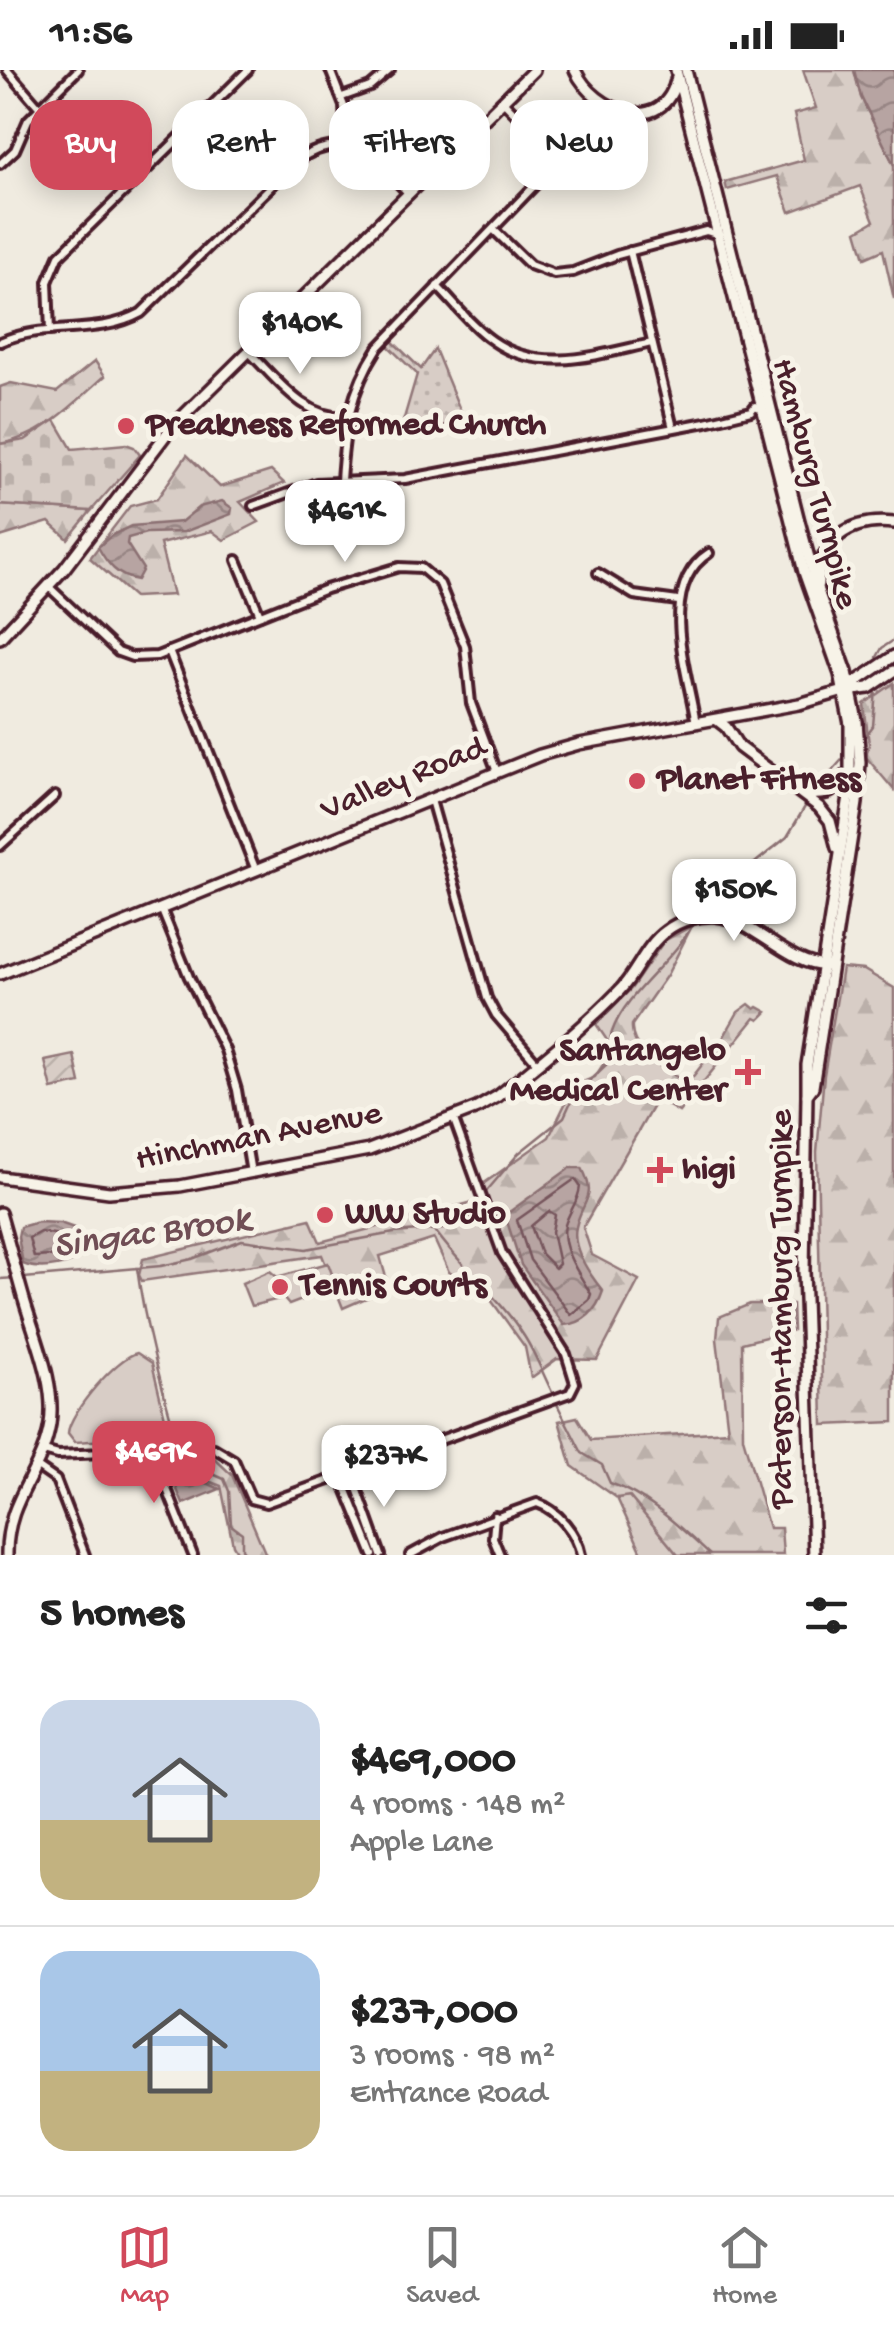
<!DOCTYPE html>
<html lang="en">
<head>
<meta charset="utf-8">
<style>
  :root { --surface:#fff; --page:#f6f6f6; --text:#222; --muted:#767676; --line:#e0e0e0; --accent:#d1495b }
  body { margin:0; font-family:"Gochi Hand",sans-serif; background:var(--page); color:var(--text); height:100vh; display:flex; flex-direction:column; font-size:38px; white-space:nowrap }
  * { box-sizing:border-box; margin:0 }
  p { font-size:32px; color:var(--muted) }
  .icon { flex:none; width:55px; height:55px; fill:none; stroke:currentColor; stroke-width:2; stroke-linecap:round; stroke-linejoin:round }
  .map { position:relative; height:1485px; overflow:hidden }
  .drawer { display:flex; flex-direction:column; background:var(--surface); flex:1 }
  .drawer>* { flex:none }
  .banner { position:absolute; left:30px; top:30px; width:835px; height:90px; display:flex; gap:20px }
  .price { position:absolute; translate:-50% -85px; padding:0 22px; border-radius:20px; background:#fff; color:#222; font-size:32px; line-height:65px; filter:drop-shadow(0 2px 5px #0008) }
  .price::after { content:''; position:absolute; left:50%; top:60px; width:30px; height:22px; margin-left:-15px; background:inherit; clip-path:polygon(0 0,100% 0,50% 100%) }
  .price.current { background:var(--accent); color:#fff }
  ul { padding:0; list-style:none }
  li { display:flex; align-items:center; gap:30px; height:250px; padding:0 40px }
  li+li { border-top:2px solid var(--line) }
  li span { display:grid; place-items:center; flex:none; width:280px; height:200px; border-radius:30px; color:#555 }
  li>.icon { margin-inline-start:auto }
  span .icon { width:120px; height:120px; fill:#fffc; stroke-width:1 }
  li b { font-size:42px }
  h2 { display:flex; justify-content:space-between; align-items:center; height:120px; padding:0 40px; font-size:42px }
  .pill { padding:0 35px; border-radius:30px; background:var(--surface); box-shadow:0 5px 25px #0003; font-size:35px; line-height:90px }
  .pill.current { background:var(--accent); color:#fff }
  .status { display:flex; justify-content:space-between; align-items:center; height:70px; padding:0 50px; background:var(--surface); direction:ltr }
  .status svg { height:28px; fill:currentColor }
  .tab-bar { display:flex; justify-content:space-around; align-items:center; height:140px; border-top:2px solid var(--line); background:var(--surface); font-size:28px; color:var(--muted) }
  .tab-bar a { display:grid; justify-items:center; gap:5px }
  .tab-bar .current { color:var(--accent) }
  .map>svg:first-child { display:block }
  .grass { fill:url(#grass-tufts); stroke:#917678; stroke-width:2.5 }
  .forest { fill:url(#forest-firs); stroke:#917678; stroke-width:2.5 }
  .cemetery { fill:url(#cemetery-stones); stroke:#917678; stroke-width:2.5 }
  .park { fill:url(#park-dots); stroke:#917678; stroke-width:2.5 }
  .garden { fill:url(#garden-furrows); stroke:#917678; stroke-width:2.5 }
  .pitch { fill:#d8cdc6; stroke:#917678; stroke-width:2.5 }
  .water { fill:url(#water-waves); stroke:#8b6f72; stroke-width:2.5 }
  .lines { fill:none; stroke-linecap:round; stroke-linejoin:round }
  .shore { stroke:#76545b; stroke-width:2.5 }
  .stream { stroke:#8b6f72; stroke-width:2.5 }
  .street-casing { stroke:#4a1f2b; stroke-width:14 }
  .secondary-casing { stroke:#4a1f2b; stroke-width:16 }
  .primary-casing { stroke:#4a1f2b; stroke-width:16 }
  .street { stroke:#f7f3e8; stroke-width:6 }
  .secondary { stroke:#f7f3e8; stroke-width:9 }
  .primary { stroke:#f7f3e8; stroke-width:9 }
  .poi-dot { fill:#d1495b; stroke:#f7f3e8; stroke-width:4 }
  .labels { text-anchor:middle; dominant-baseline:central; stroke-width:10; stroke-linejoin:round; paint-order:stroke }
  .poi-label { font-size:35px; font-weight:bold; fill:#4a1f2b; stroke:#f7f3e8; text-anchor:start }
  .street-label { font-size:35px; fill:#4a1f2b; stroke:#f7f3e8 }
  .water-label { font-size:38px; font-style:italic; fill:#704e55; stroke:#f7f3e8 }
</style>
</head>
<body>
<div class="status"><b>11:56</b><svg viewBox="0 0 49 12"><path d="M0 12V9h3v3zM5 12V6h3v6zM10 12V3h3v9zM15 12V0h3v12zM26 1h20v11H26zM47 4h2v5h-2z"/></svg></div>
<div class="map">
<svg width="894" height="1485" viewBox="0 0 894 1485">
  <defs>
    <pattern id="grass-tufts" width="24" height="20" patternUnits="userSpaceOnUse" patternTransform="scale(2.5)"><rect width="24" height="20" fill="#d8cdc6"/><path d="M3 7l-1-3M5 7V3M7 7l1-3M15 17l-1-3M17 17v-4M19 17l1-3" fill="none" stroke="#bbb0aa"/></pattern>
    <pattern id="forest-firs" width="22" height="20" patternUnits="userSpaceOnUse" patternTransform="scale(2.5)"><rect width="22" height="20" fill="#d8cdc6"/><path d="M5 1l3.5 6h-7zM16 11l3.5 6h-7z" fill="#bbb0aa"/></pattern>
    <pattern id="cemetery-stones" width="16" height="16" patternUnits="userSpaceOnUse" patternTransform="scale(2.5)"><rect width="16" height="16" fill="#d8cdc6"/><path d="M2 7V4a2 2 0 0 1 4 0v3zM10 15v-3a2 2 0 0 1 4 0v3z" fill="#bbb0aa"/></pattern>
    <pattern id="park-dots" width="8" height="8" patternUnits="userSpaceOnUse" patternTransform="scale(2.5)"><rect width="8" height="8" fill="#d8cdc6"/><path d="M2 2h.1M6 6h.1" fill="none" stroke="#bbb0aa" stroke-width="1.8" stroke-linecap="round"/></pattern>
    <pattern id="garden-furrows" width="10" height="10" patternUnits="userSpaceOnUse" patternTransform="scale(2.5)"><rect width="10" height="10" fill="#d8cdc6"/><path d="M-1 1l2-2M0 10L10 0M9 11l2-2" fill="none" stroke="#bbb0aa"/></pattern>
    <pattern id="water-waves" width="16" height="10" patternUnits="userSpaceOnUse" patternTransform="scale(2.5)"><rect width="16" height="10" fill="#b7a4a2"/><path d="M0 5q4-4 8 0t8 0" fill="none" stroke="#978584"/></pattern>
  </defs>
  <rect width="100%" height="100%" fill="#f0ebe0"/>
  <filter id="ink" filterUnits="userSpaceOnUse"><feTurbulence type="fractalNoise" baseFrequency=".01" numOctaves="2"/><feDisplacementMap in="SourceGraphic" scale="20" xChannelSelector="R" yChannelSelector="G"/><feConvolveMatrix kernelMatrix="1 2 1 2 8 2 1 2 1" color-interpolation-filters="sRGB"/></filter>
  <g filter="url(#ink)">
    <!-- grass -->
    <polygon class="grass" points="629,1426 678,1485 643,1485 617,1428"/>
    <!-- forest -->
    <g class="forest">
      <polygon points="803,0 854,0 861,27 894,95 894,229 883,180 865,188 857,161 874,151 860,116 790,142 777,106 727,120 725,112 804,90 794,44 816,38"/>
      <path d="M95,291l10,15c-33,29 -60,60 -105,68v-57l11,-4 46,9z"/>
      <polygon points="187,385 220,417 271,401 284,413 240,432 259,452 224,470 212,461 160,474 173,525 134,527 90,488 130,436 157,429"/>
      <polygon points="0,435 90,441 91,441 68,469 49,452 0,467"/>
      <polygon points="894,613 894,720 866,687 869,674 864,634"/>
      <path d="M692,856l-25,49 -35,50c-2,29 35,44 55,59l36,-46 15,-26 11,-8 6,5 3,-2 9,5 -8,8 -4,-2 -76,94 -22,-13 -74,128 9,28 47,25 -42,80 -40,-1 -26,19 -6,-31 -34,-47 -42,-28 -15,-33 -54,17 9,32 -46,20 -21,-53 -180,26 -3,-6 4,-16 167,-40 10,23 157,-41 6,-17 66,-47 25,-51 21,-9 18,-28 -17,-25 35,-35 33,-48z"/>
      <polygon points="842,898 864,900 894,918 894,1352 823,1355 817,1082 824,1005"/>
      <polygon points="750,1234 792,1234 793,1260 742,1273 743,1367 769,1458 781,1458 783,1485 678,1485 629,1426 617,1428 572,1396 559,1351 577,1347 591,1370 728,1361 717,1269 719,1247"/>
      <polygon points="212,1386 232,1405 266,1485 239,1485 233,1475 221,1416 188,1403 183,1388"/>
    </g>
    <!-- cemetery -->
    <polygon class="cemetery" points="55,350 72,379 126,374 134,377 140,385 91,441 0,435 0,374 25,370"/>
    <!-- park -->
    <polygon class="park" points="389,268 421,299 435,279 465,352 400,362 417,304 385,273"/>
    <!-- garden -->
    <polygon class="garden" points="74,985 80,1013 52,1019 45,991"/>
    <!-- pitch -->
    <g class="pitch">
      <polygon points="328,1193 337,1218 320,1224 317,1221 315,1225 289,1235 283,1228 251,1236 242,1213 270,1201 277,1207"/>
      <path d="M137,1283l15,10 15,63 -12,11 -80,5 -7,-9c1,-20 49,-76 69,-80z"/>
    </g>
    <!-- water -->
    <g class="water">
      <polygon points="854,0 894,0 894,95 861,27"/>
      <path d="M222,431l10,7 -1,6 -47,18 -38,1 -18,5 -1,6 16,25 -6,11c-19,-3 -30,-16 -39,-33l14,-12 19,-9 50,-4 18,-15z"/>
      <path d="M570,1098h12c16,31 0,31 -6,59 -5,21 14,48 27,64 -6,19 -19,33 -39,34l-43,-60 -16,-50z"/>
      <path d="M38,1152l22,1 17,6 11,23c-15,13 -46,20 -65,12l-5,-27 2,-10z"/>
      <polygon points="170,1396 220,1419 183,1434 169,1400"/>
    </g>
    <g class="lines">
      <!-- shore -->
      <g class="shore">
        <path d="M575,1109l5,7c-1,15 -11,25 -15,39 -5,24 15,50 26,69l-2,6 -18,15 -41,-55 -13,-40z"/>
        <polygon points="549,1141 555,1145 552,1162 559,1194 555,1198 541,1184 531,1156"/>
        <polygon points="40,1162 68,1166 73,1177 52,1186 34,1187 29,1168"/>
      </g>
      <!-- stream -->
      <g class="stream">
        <polyline points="877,587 882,578 894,570"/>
        <polyline points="861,672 873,656 876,620"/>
        <polyline points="816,719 847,684"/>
        <polyline points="699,842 703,835 787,767 806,735"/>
        <path d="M485,1123l34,-40 45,-36 10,-22 34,-32c4,-10 0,-21 4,-31 14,-40 61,-70 81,-108"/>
        <path d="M434,1159c26,38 65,67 90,107 11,17 19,38 28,56"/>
        <path d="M137,1198c8,59 24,115 40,173"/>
        <polyline points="24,1208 161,1196 192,1189 242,1170 306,1179 394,1163 455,1158 468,1149 478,1133"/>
        <polyline points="0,1209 16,1208"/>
        <path d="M557,1334l25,49 20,12 8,18c38,13 71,45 100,72"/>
        <polyline points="180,1386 181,1390 224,1409 229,1421 231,1455 242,1463 242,1479 247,1485"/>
      </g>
      <defs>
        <g id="street">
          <polyline points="7,0 39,37"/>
          <polyline points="330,0 344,36 346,77"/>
          <polyline points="342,27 370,17 390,0"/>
          <polyline points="0,94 15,80 28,50 78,0"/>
          <polyline points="494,160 530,195 554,204 573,202 617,185 706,161 719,165"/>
          <polyline points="630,181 673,358"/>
          <path d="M437,216c18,18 35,41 56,55 48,34 107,13 159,2"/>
          <polyline points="50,261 48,212 59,186 248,0"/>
          <path d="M0,272c45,-20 97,-5 141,-29l156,-152c50,-35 78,-2 112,33"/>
          <path d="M249,282c29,28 54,66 98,65"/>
          <path d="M341,411c3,-49 9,-90 37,-133l161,-167c15,-35 -14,-56 -36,-80"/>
          <polyline points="253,436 316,413 405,409 706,352 751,341 755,336 762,339"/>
          <polyline points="237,490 260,545"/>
          <polyline points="598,503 634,525 678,531"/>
          <polyline points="49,517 118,582 132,587 157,586 326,519 399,497 421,498 440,514 465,576 471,633 497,702"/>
          <polyline points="169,581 255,798"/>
          <path d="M696,654c-8,-52 -40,-137 13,-171"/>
          <polyline points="431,730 487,928 496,945 537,993"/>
          <polyline points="0,776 55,726"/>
          <polyline points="161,838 189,907 225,980 237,1020 251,1103"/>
          <polyline points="161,1379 163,1409 193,1485"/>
          <polyline points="44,1381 58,1385 214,1378 234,1390 251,1429 266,1433 570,1323 575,1313 566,1284 502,1183 453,1047"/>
          <polyline points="36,1396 56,1410 85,1485"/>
          <polyline points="359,1399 357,1418 381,1485"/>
          <polyline points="341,1406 373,1485"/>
          <polyline points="495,1446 493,1468 500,1485"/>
          <path d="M410,1485l33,-18 94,-34c21,7 40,31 44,52"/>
        </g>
        <g id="secondary">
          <polyline points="0,568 64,499 171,358 534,0"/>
          <polyline points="847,618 894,586"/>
          <polyline points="847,621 869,618 894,601"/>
          <path d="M0,1107l109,15 71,-6 189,-36 108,-42 21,-12c41,-33 85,-68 121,-105 18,-18 26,-45 47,-60 14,-11 33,-16 50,-15 40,5 71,49 111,50"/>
        </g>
        <g id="primary">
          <path d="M575,0c20,43 89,68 102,7"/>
          <polyline points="676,0 804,502 840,604 850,654 850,720 807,995 807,1025"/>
          <polyline points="686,0 799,451 818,521 847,602 857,651 860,693 857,733 813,1017 807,1025 804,1201 814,1485"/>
          <path d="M818,514c2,-45 32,-66 76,-61"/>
          <polyline points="717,650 726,657 739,677 819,737 830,751 837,778"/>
          <path d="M804,723c21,4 34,-1 44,-20"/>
          <polyline points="0,904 540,685 579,674 799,634 844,621"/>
          <path d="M0,1143c9,30 16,60 25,90 11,37 31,82 25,121 -8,50 -44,75 -43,131"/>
        </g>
      </defs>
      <!-- street casing -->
      <use href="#street" class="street-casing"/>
      <!-- secondary casing -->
      <use href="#secondary" class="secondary-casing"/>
      <!-- primary casing -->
      <use href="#primary" class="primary-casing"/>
      <!-- street -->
      <use href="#street" class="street"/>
      <!-- secondary -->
      <use href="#secondary" class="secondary"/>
      <!-- primary -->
      <use href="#primary" class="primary"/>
    </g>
  </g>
  <!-- markers -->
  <g class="poi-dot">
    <circle cx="126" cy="356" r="10"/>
    <circle cx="637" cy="711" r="10"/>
    <path d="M743 987h10v10h10v10h-10v10h-10v-10h-10v-10h10z"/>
    <path d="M655 1085h10v10h10v10h-10v10h-10v-10h-10v-10h10z"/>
    <circle cx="325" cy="1145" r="10"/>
    <circle cx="280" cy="1217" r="10"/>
  </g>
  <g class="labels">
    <!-- poi labels -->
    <g class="poi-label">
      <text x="146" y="356">Preakness Reformed Church</text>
      <text x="657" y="711">Planet Fitness</text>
      <text x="726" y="982" text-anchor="end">Santangelo<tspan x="726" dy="40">Medical Center</tspan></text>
      <text x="682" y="1100">higi</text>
      <text x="345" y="1145">WW Studio</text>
      <text x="300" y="1217">Tennis Courts</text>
    </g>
    <!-- street labels -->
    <g class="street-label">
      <text transform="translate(813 414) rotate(75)">Hamburg Turnpike</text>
      <text transform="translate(404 710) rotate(-22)">Valley Road</text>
      <text transform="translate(259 1068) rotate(-11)">Hinchman Avenue</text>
      <text transform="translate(783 1239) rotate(-90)">Paterson-Hamburg Turnpike</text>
    </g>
    <!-- water labels -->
    <g class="water-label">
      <text transform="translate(152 1165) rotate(-8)">Singac Brook</text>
    </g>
  </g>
</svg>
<b class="price" style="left:300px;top:307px">$140K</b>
<b class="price" style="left:345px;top:495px">$461K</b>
<b class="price" style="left:734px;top:874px">$150K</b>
<b class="price current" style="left:154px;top:1436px">$469K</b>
<b class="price" style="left:384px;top:1440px">$237K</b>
<div class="banner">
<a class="pill current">Buy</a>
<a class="pill">Rent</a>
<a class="pill">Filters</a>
<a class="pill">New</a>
</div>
</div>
<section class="drawer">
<h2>5 homes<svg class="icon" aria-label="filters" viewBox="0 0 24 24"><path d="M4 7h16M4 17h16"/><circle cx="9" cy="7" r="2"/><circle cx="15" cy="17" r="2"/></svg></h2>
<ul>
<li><span style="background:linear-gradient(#c9d6e8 60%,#c2b280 0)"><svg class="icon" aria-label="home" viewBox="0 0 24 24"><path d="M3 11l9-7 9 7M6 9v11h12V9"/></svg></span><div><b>$469,000</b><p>4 rooms · 148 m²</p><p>Apple Lane</p></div></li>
<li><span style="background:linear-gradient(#a9c7e8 60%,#c2b280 0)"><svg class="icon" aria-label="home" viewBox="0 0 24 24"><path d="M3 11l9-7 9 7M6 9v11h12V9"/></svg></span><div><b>$237,000</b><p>3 rooms · 98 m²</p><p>Entrance Road</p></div></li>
</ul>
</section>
<nav class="tab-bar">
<a class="current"><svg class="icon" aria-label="map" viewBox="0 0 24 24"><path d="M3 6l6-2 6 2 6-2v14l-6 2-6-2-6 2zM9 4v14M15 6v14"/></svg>Map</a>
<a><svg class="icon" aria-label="saved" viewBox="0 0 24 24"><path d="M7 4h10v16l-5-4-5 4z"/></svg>Saved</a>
<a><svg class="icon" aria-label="home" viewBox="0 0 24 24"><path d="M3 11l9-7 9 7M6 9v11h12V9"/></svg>Home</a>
</nav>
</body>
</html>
